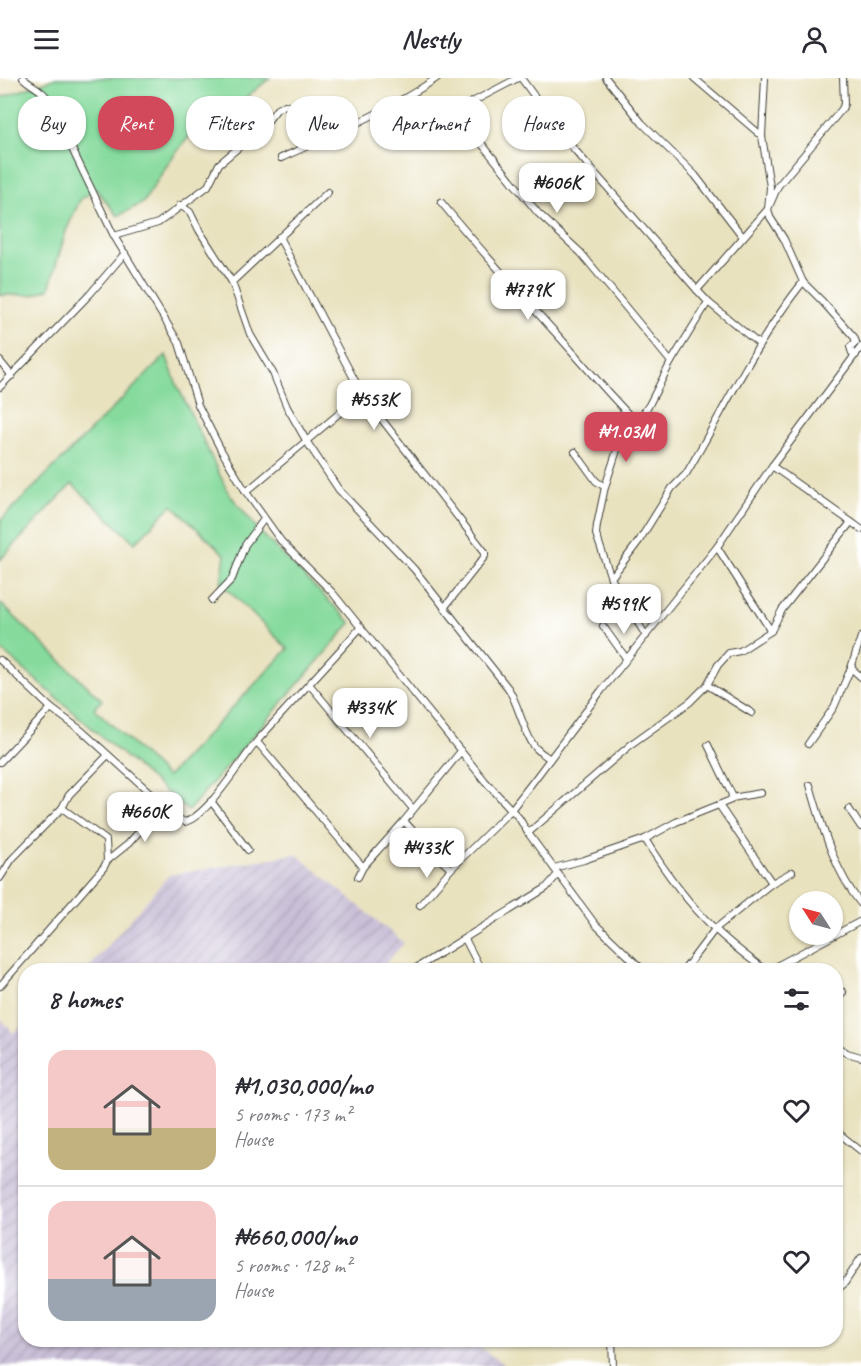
<!DOCTYPE html>
<html lang="en">
<head>
<meta charset="utf-8">
<style>
  :root { --surface:#fff; --page:#f7f7f7; --text:#2b2b33; --muted:#7c7c81; --line:#e1e1e2; --accent:#d1495b }
  body { margin:0; font-family:Caveat,sans-serif; background:var(--page); color:var(--text); height:100vh; display:flex; flex-direction:column; font-size:22px; white-space:nowrap }
  * { box-sizing:border-box; margin:0 }
  p { font-size:20px; color:var(--muted) }
  .icon { flex:none; width:33px; height:33px; fill:none; stroke:currentColor; stroke-width:2; stroke-linecap:round; stroke-linejoin:round }
  .map { position:relative; flex:1; overflow:hidden }
  .panel { position:absolute; left:18px; top:885px; width:825px; height:384px; display:flex; flex-direction:column; background:var(--surface); border-radius:24px; box-shadow:0 2px 4px #0004 }
  .panel>* { flex:none }
  .guide { position:absolute; left:18px; top:18px; width:825px; height:54px; display:flex; gap:12px }
  .needle { width:39px; rotate:306deg }
  .buttons { position:absolute; left:789px; top:813px; display:grid; gap:12px }
  .buttons a { display:grid; place-items:center; width:54px; height:54px; border-radius:50%; background:var(--surface); box-shadow:0 2px 4px #0004; font-size:30px }
  .price { position:absolute; translate:-50% -51px; padding:0 14px; border-radius:12px; background:#fff; color:#222; font-size:20px; line-height:39px; filter:drop-shadow(0 2px 3px #0008) }
  .price::after { content:''; position:absolute; left:50%; top:36px; width:18px; height:14px; margin-left:-9px; background:inherit; clip-path:polygon(0 0,100% 0,50% 100%) }
  .price.selected { background:var(--accent); color:#fff }
  ul { padding:0; list-style:none }
  li { display:flex; align-items:center; gap:18px; height:150px; padding:0 30px }
  li+li { border-top:2px solid var(--line) }
  li span { display:grid; place-items:center; flex:none; width:168px; height:120px; border-radius:18px; color:#555 }
  li>.icon { margin-inline-start:auto }
  span .icon { width:72px; height:72px; fill:#fffc; stroke-width:1 }
  li b { font-size:26px }
  h2 { display:flex; justify-content:space-between; align-items:center; height:72px; padding:0 30px; font-size:26px }
  .tag { padding:0 21px; border-radius:24px; background:var(--surface); box-shadow:0 2px 4px #0004; font-size:21px; line-height:54px }
  .tag.selected { background:var(--accent); color:#fff }
  header { display:flex; justify-content:space-between; align-items:center; height:78px; padding:0 30px; background:var(--surface); font-size:27px; font-weight:800 }
  .map>svg:first-child { display:block }
  .industrial { fill:url(#industrial-furrows) }
  .green { fill:#85da9c; stroke:#507b5c; stroke-width:1.5 }
  .lines { fill:none; stroke-linecap:round; stroke-linejoin:round }
  .minor-casing { stroke:#3b3a34; stroke-width:8 }
  .minor { stroke:#fff; stroke-width:6 }
</style>
</head>
<body>
<header><svg class="icon" aria-label="menu" viewBox="0 0 24 24"><path d="M4 6h16M4 12h16M4 18h16"/></svg>Nestly<svg class="icon" aria-label="person" viewBox="0 0 24 24"><circle cx="12" cy="8" r="4"/><path d="M4 21q1-7 8-7t8 7"/></svg></header>
<div class="map">
<svg width="861" height="1288" viewBox="0 0 861 1288">
  <defs>
    <pattern id="industrial-furrows" width="10" height="10" patternUnits="userSpaceOnUse" patternTransform="scale(1.5)"><rect width="10" height="10" fill="#c9bfd7"/><path d="M-1 1l2-2M0 10L10 0M9 11l2-2" fill="none" stroke="#aca4b8"/></pattern>
  </defs>
  <rect width="100%" height="100%" fill="#fff"/>
  <filter id="ink" filterUnits="userSpaceOnUse"><feTurbulence type="fractalNoise" baseFrequency=".0167" numOctaves="2"/><feDisplacementMap in="SourceGraphic" scale="12" xChannelSelector="R" yChannelSelector="G"/><feConvolveMatrix kernelMatrix="1 2 1 2 8 2 1 2 1" color-interpolation-filters="sRGB"/></filter>
  <filter id="wash" filterUnits="userSpaceOnUse"><feTurbulence type="fractalNoise" baseFrequency=".008" numOctaves="4" result="noise"/><feDisplacementMap in="SourceGraphic" scale="24" xChannelSelector="R" yChannelSelector="G"/><feGaussianBlur stdDeviation="1.35" result="paint"/><feColorMatrix in="noise" values="0 0 0 0 0 0 0 0 0 0 0 0 0 0 0 0 0 1.4 0 .05"/><feComposite in="paint" operator="in"/></filter>
  <g filter="url(#wash)">
    <rect width="100%" height="100%" fill="#e9e2bf"/>
    <!-- industrial -->
    <g class="industrial">
      <polygon points="296,776 404,865 380,892 87,892 169,797"/>
      <polygon points="0,940 13,955 25,946 26,1262 470,1262 506,1288 0,1288"/>
    </g>
    <!-- green -->
    <g class="green">
      <polygon points="56,0 270,0 244,21 209,34 171,81 143,125 118,138 96,111 80,122 66,153 49,211 32,217 0,217 0,20"/>
      <polygon points="166,277 177,307 228,414 260,454 351,545 188,733 0,571 0,525 102,622 94,630 167,699 288,571 221,505 225,477 172,427 135,465 72,406 0,482 0,443"/>
    </g>
  </g>
  <g filter="url(#ink)">
    <g class="lines">
      <defs>
        <g id="minor">
          <path d="M23,0c8,8 19,11 25,21l66,137 65,107 19,62 23,45 25,42 35,49 51,51 153,189 34,37 9,15 67,91 48,46"/>
          <polyline points="518,0 455,33 538,135 581,175 671,284"/>
          <polyline points="521,0 567,63 697,212 708,224 759,266"/>
          <polyline points="606,0 642,45 695,97 743,159"/>
          <polyline points="694,0 762,58"/>
          <polyline points="765,0 762,58 770,109 768,131 770,139 784,161 803,204 821,222 854,259 856,264 850,269 852,275 856,277"/>
          <path d="M281,80c53,-24 107,-47 156,-80"/>
          <path d="M441,124c39,48 80,93 121,138 25,28 48,56 74,82"/>
          <path d="M180,127l10,7 9,18 33,52 18,52 23,39 14,34 20,35 32,48 75,79 94,119c11,17 16,46 27,59 4,5 10,8 15,12"/>
          <polyline points="114,158 158,145 165,140 208,108 219,86 263,49 277,31 285,27 295,32 302,70"/>
          <polyline points="279,159 362,316 485,474 485,478 444,530"/>
          <polyline points="232,204 328,114"/>
          <polyline points="697,212 768,131 778,108 842,31 844,26 843,0"/>
          <polyline points="0,283 12,298"/>
          <polyline points="0,309 90,216 125,175"/>
          <polyline points="575,374 596,403 605,409"/>
          <polyline points="772,388 861,451"/>
          <polyline points="246,414 362,316"/>
          <polyline points="717,469 771,553"/>
          <path d="M611,500l28,-37 33,-53 14,-14c38,-64 70,-133 117,-192"/>
          <polyline points="212,522 232,501 245,467 264,441"/>
          <polyline points="603,548 626,580"/>
          <polyline points="646,558 611,500 596,456 597,447 605,409 617,372 649,327 671,284 708,224"/>
          <path d="M0,582l51,48 31,23 97,88 6,3c24,-7 56,-62 73,-82 34,-38 69,-75 103,-113"/>
          <polyline points="851,590 861,599"/>
          <polyline points="309,606 413,731"/>
          <polyline points="707,607 752,635"/>
          <polyline points="257,664 363,789"/>
          <polyline points="808,666 834,629 851,590 861,559"/>
          <polyline points="0,684 51,630"/>
          <path d="M810,707c12,41 24,86 51,119"/>
          <polyline points="732,720 761,715"/>
          <polyline points="211,723 248,772"/>
          <polyline points="719,727 772,805 792,794"/>
          <polyline points="849,731 861,749"/>
          <polyline points="404,743 435,777 451,791 511,732 535,701 601,613 717,469 772,388 861,269"/>
          <polyline points="528,755 634,664 690,624 707,607 718,587 729,575 740,573 771,553 782,532 851,444"/>
          <path d="M645,761c20,33 42,63 69,89 16,16 34,29 51,42"/>
          <polyline points="107,783 128,766 163,727"/>
          <polyline points="554,790 584,782 645,761 676,744 731,722 732,717 708,667"/>
          <polyline points="358,799 363,789 404,743 461,673"/>
          <polyline points="0,800 12,781 62,730 69,717 107,678"/>
          <polyline points="420,827 451,791"/>
          <polyline points="465,861 481,892"/>
          <polyline points="413,892 546,810 558,796"/>
          <polyline points="626,892 632,883"/>
          <polyline points="684,892 715,851 772,805"/>
          <polyline points="769,892 861,843"/>
          <polyline points="0,908 104,789 107,783 106,762 62,730"/>
          <polyline points="836,922 843,914"/>
          <polyline points="836,967 847,975 861,979"/>
          <polyline points="836,1053 861,1073"/>
          <polyline points="836,1212 844,1206 861,1180"/>
          <polyline points="612,1262 613,1288"/>
        </g>
      </defs>
      <!-- minor casing -->
      <use href="#minor" class="minor-casing"/>
      <!-- minor -->
      <use href="#minor" class="minor"/>
    </g>
  </g>
</svg>
<div class="buttons">
<a><svg class="needle" viewBox="-14 -14 28 28"><path d="M0-13l5 13h-10z" fill="#e53935"/><path d="M0 13l5-13h-10z" fill="#7c7c81"/></svg></a>
</div>
<b class="price" style="left:557px;top:136px">₦606K</b>
<b class="price" style="left:528px;top:243px">₦779K</b>
<b class="price" style="left:374px;top:353px">₦553K</b>
<b class="price selected" style="left:626px;top:385px">₦1.03M</b>
<b class="price" style="left:624px;top:557px">₦599K</b>
<b class="price" style="left:370px;top:661px">₦334K</b>
<b class="price" style="left:145px;top:765px">₦660K</b>
<b class="price" style="left:427px;top:801px">₦433K</b>
<div class="guide">
<a class="tag">Buy</a>
<a class="tag selected">Rent</a>
<a class="tag">Filters</a>
<a class="tag">New</a>
<a class="tag">Apartment</a>
<a class="tag">House</a>
</div>
<section class="panel">
<h2>8 homes<svg class="icon" aria-label="filters" viewBox="0 0 24 24"><path d="M4 7h16M4 17h16"/><circle cx="9" cy="7" r="2"/><circle cx="15" cy="17" r="2"/></svg></h2>
<ul>
<li><span style="background:linear-gradient(#f6c9c9 65%,#c2b280 0)"><svg class="icon" aria-label="home" viewBox="0 0 24 24"><path d="M3 11l9-7 9 7M6 9v11h12V9"/></svg></span><div><b>₦1,030,000/mo</b><p>5 rooms · 173 m²</p><p>House</p></div><svg class="icon" aria-label="heart" viewBox="0 0 24 24"><path d="M12 20l-8-8c-3-5 5-10 8-4 3-6 11-1 8 4z"/></svg></li>
<li><span style="background:linear-gradient(#f6c9c9 65%,#9aa5b1 0)"><svg class="icon" aria-label="home" viewBox="0 0 24 24"><path d="M3 11l9-7 9 7M6 9v11h12V9"/></svg></span><div><b>₦660,000/mo</b><p>5 rooms · 128 m²</p><p>House</p></div><svg class="icon" aria-label="heart" viewBox="0 0 24 24"><path d="M12 20l-8-8c-3-5 5-10 8-4 3-6 11-1 8 4z"/></svg></li>
</ul>
</section>
</div>
</body>
</html>
